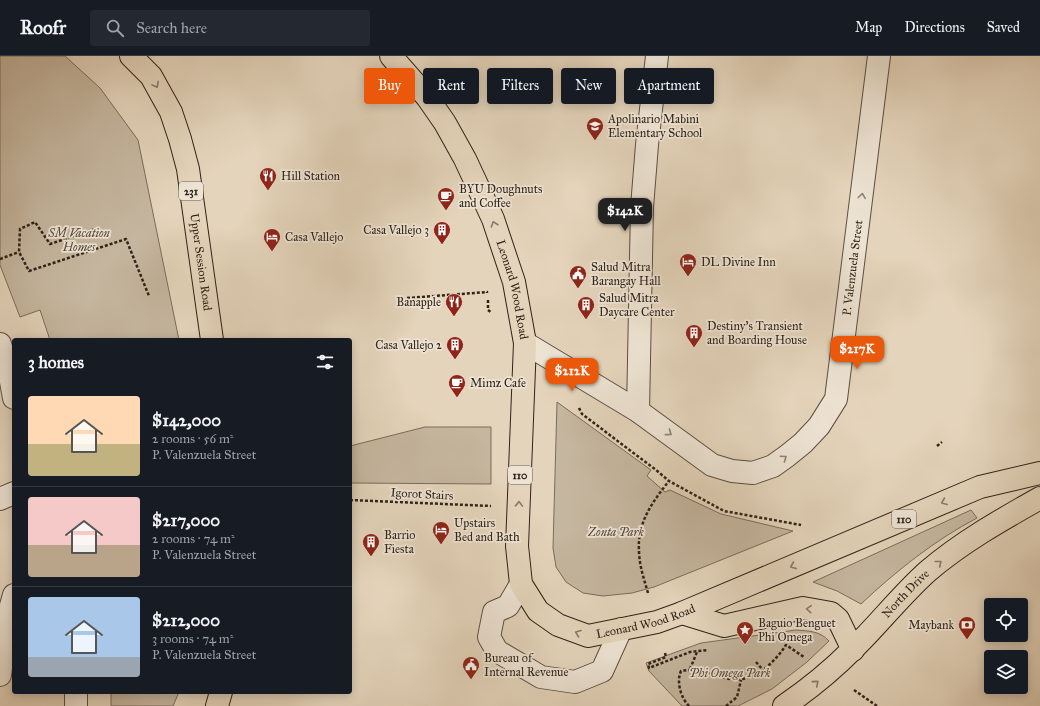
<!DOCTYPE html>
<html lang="en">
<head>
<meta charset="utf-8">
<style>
  :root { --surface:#171b24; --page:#242831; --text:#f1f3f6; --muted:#9ea1a6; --line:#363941; --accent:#ea580c }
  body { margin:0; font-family:"IM FELL Great Primer",serif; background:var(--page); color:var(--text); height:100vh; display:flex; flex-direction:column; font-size:15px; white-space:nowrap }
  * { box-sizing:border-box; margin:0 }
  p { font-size:13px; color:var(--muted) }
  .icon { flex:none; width:22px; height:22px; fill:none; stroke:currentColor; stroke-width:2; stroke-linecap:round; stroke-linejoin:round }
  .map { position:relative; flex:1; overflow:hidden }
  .sheet { position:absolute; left:12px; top:282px; width:340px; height:356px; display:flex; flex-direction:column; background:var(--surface); border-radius:4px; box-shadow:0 2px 10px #0003 }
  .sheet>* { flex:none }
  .banner { position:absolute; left:364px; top:12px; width:380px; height:36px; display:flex; gap:8px }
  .fabs { position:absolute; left:984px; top:542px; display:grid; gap:8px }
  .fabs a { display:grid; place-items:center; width:44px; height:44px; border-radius:4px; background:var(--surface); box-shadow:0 2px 10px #0003; font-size:20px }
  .price { position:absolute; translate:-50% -34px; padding:0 9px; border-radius:8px; background:var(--accent); color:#fff; font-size:13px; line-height:26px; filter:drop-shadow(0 1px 2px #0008) }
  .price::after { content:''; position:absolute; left:50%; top:24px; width:12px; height:9px; margin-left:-6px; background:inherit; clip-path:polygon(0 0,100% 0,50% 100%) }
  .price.on { background:#222; color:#fff }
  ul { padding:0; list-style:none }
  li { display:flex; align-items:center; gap:12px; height:100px; padding:0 16px }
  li+li { border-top:1px solid var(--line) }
  li span { display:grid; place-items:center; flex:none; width:112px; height:80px; border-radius:4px; color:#555 }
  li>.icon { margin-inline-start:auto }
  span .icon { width:48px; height:48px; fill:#fffc; stroke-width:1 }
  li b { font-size:17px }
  h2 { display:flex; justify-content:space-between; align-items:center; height:48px; padding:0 16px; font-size:17px }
  .chip { padding:0 14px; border-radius:4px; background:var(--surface); box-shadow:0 2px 10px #0003; font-size:14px; line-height:36px }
  .chip.on { background:var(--accent); color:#fff }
  header { display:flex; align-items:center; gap:24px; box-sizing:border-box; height:56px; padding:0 20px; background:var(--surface); border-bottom:1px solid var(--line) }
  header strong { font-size:19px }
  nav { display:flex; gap:22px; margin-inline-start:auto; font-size:14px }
  .search { width:280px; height:36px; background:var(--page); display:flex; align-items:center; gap:10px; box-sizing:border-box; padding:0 14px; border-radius:4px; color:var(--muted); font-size:15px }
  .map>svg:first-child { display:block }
  .green { fill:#c5b69f; stroke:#7a6c5c }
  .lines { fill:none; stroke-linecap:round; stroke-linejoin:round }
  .minor-casing { stroke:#5c4e41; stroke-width:24 }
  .major-casing { stroke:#2f2218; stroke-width:24 }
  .path { stroke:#2f2218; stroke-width:2.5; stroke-dasharray:3 2; stroke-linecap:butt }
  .minor { stroke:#ede3d3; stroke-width:22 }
  .major { stroke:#e4d4bb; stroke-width:22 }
  .oneway { stroke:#8a7b6a }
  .oneway2 { stroke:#8e8276 }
  .labels { text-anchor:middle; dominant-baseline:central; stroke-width:3.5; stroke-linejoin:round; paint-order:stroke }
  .shield { fill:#ede3d3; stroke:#685c50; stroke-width:1 }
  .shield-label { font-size:11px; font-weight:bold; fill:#2f2218 }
  .poi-label { font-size:12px; fill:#2f2218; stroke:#ede3d3; text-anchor:start }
  .park-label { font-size:12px; font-style:italic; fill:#54473a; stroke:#ede3d3 }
  .street-label { font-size:12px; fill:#2f2218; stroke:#ede3d3 }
</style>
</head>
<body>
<header>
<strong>Roofr</strong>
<div class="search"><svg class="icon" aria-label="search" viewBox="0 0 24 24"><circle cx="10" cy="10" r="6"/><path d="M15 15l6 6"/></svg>Search here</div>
<nav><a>Map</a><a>Directions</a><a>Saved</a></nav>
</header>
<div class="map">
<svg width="1040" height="650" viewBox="0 0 1040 650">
  <rect width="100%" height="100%" fill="#e4d4bb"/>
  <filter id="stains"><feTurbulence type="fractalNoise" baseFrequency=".005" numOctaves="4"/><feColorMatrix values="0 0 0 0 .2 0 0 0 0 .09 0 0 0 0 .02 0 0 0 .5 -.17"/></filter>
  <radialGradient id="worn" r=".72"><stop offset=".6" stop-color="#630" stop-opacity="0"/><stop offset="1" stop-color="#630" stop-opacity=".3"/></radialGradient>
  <!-- green -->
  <g class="green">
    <polygon points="0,0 65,0 100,32 138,84 179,284 50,284 40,254 20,261 0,209"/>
    <polygon points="557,346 651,414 647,420 665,436 670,434 721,458 793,475 654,531 632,537 603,540 583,537 566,526 556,511 553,492"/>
    <polygon points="425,371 491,371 491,428 351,427 350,422 350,390"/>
    <path d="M971,454l6,8c-42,22 -81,53 -116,86l-24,-13 -24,-9z"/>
    <path d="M796,574c13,1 24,1 33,11l-22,21 -35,27 -34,17h-56l-33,-35 -3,-8 55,-20z"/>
    <polygon points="111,636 179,636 173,650 111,650"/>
  </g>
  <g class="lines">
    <defs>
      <g id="minor">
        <path id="s1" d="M525,287l113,68 74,54 20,6 21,2 20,-7 14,-10 16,-13 16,-17 17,-27 43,-343"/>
        <polyline points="0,288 10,320 14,342"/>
        <polyline points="638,355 642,151 647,89 657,0"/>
        <polyline points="0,443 14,437"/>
        <polyline points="521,528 508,550 494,556 489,581 497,595 541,621 575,626 602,615 621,573"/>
        <polyline points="0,619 8,560 14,539"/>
        <polyline points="76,650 76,636"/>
      </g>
      <g id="major">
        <path id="s2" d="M131,0l20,20 20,36 9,27 8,30 24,171"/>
        <path id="s3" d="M391,0l36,41 18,26 20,36 28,60 21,63 11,61 -8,203 4,38 17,27 20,14 30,11 69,-14 25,-9 298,-126 60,-14"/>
        <polyline points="682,557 724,570 803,552 831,557 838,563 853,594"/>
        <polyline points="217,650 221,636"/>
        <path id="s4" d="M784,650c25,-17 47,-35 68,-56 26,-25 49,-55 76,-79 34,-29 73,-51 112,-73"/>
      </g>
    </defs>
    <!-- minor casing -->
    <use href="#minor" class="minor-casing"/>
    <!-- major casing -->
    <use href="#major" class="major-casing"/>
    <!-- path -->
    <g class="path">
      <polyline points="95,173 50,188 35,166 20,173 19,196 29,215 126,183 149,240"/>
      <polyline points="0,203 19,196"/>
      <polyline points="407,242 487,236 487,237"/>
      <polyline points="488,244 488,254 492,257"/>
      <polyline points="579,352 582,358 656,414 669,425 724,455 801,469"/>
      <polyline points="937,390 942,386"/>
      <polyline points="350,444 491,450"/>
      <path d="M648,537c-4,-14 -9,-28 -9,-43 -2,-27 14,-49 30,-69"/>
      <polyline points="665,597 666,601 648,608 649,612 690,596 708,594"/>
      <polyline points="756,606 763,614"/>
      <polyline points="690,613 697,596"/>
      <polyline points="854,634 877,650"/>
      <path d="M689,650c-8,-8 -13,-24 -8,-35 18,-4 32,5 49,8 24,4 44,-16 56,-34l18,12"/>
      <polyline points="726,650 737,641 741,624"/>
    </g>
    <!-- minor -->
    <use href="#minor" class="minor"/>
    <!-- major -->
    <use href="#major" class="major"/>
  </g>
  <!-- one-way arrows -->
  <defs><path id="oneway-chevron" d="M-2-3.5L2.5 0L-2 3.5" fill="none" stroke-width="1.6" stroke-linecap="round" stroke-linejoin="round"/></defs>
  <g class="oneway">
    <use href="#oneway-chevron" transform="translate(156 29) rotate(62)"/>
    <use href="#oneway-chevron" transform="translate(494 168) rotate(-109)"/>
    <use href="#oneway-chevron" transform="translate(944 446) rotate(157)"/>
    <use href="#oneway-chevron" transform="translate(519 448) rotate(-88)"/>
    <use href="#oneway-chevron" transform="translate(939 507) rotate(-39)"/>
    <use href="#oneway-chevron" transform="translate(793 510) rotate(157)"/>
    <use href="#oneway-chevron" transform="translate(809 553) rotate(-176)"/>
    <use href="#oneway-chevron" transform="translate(578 577) rotate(-159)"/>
    <use href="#oneway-chevron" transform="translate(816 627) rotate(-40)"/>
  </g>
  <g class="oneway2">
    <use href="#oneway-chevron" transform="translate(862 140) rotate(-83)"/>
    <use href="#oneway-chevron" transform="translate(669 377) rotate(36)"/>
    <use href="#oneway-chevron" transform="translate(784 402) rotate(-35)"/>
  </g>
  <!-- icons -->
  <defs>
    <symbol id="school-pin" viewBox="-11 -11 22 30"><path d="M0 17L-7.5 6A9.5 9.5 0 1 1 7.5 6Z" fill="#8f2418" stroke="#ede3d3"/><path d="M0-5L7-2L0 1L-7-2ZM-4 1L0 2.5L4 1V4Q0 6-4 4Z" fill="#fff"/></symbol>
    <symbol id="restaurant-pin" viewBox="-11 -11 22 30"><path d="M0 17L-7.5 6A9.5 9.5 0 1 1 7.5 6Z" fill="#8f2418" stroke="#ede3d3"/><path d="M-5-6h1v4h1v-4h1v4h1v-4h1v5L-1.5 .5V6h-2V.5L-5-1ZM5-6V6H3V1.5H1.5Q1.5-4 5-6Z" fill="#fff"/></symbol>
    <symbol id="cafe-pin" viewBox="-11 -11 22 30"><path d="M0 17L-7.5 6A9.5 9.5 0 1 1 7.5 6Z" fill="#8f2418" stroke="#ede3d3"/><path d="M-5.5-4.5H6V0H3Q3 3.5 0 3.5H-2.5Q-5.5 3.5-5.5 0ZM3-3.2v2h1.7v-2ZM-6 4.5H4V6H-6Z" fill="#fff"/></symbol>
    <symbol id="building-pin" viewBox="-11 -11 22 30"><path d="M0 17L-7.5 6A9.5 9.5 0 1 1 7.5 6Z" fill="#8f2418" stroke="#ede3d3"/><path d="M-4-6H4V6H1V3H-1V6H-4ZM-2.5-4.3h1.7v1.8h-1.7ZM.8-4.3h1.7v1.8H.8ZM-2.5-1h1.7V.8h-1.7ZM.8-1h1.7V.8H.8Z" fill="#fff"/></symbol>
    <symbol id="hotel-pin" viewBox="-11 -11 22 30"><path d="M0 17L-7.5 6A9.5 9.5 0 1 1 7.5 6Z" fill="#8f2418" stroke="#ede3d3"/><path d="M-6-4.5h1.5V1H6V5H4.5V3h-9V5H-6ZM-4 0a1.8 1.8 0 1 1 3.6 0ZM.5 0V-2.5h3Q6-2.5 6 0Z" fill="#fff"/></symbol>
    <symbol id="civic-pin" viewBox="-11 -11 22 30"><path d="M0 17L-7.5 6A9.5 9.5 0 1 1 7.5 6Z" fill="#8f2418" stroke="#ede3d3"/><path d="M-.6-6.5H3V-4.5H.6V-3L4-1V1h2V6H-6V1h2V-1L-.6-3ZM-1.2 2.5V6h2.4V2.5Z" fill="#fff"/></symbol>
    <symbol id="bank-pin" viewBox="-11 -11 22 30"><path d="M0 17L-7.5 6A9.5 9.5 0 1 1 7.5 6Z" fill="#8f2418" stroke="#ede3d3"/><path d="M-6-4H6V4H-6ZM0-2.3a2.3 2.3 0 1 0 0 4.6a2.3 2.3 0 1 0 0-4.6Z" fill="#fff"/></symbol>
    <symbol id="sight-pin" viewBox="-11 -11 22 30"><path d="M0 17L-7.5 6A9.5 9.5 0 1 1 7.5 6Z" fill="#8f2418" stroke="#ede3d3"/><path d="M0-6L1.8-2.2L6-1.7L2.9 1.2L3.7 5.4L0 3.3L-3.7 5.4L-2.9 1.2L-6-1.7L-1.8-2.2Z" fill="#fff"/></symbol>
  </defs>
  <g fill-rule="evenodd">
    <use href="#school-pin" x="585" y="60" width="20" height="27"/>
    <use href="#restaurant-pin" x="258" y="110" width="20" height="27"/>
    <use href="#cafe-pin" x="436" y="130" width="20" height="27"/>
    <use href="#building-pin" x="432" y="164" width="20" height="27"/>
    <use href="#hotel-pin" x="262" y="171" width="20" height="27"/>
    <use href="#hotel-pin" x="678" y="196" width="20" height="27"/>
    <use href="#civic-pin" x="568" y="208" width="20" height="27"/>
    <use href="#restaurant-pin" x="444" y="236" width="20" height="27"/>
    <use href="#building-pin" x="576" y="239" width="20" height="27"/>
    <use href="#building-pin" x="684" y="267" width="20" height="27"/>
    <use href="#building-pin" x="445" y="279" width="20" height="27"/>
    <use href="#cafe-pin" x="447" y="317" width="20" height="27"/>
    <use href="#hotel-pin" x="431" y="464" width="20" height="27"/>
    <use href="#building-pin" x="361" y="476" width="20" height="27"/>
    <use href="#bank-pin" x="957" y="559" width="20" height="27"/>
    <use href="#sight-pin" x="735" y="564" width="20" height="27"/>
    <use href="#civic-pin" x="461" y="599" width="20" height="27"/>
  </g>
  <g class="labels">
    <!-- shield labels -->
    <g class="shield">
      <rect x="179" y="126" width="24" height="18" rx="3"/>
      <rect x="508" y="410" width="24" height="18" rx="3"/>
      <rect x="892" y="454" width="24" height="18" rx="3"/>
    </g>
    <g class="shield-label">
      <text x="191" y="135">231</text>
      <text x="520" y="419">110</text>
      <text x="904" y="463">110</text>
    </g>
    <!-- poi labels -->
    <g class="poi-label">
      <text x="608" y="63">Apolinario Mabini<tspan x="608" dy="14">Elementary School</tspan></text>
      <text x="281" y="120">Hill Station</text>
      <text x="459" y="133">BYU Doughnuts<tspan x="459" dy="14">and Coffee</tspan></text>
      <text x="429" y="174" text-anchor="end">Casa Vallejo 3</text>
      <text x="285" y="181">Casa Vallejo</text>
      <text x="701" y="206">DL Divine Inn</text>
      <text x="591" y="211">Salud Mitra<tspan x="591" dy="14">Barangay Hall</tspan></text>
      <text x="599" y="242">Salud Mitra<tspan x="599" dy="14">Daycare Center</tspan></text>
      <text x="441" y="246" text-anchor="end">Banapple</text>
      <text x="707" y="270">Destiny's Transient<tspan x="707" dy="14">and Boarding House</tspan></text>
      <text x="442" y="289" text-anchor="end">Casa Vallejo 2</text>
      <text x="470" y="327">Mimz Cafe</text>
      <text x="454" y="467">Upstairs<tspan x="454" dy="14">Bed and Bath</tspan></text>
      <text x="384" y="479">Barrio<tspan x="384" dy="14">Fiesta</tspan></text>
      <text x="758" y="567">Baguio Benguet<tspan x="758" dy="14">Phi Omega</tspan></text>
      <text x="954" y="569" text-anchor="end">Maybank</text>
      <text x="484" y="602">Bureau of<tspan x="484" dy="14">Internal Revenue</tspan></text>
    </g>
    <!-- park labels -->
    <g class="park-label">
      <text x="79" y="177">SM Vacation<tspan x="79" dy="14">Homes</tspan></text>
      <text x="616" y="476">Zonta Park</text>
      <text x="730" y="617">Phi Omega Park</text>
    </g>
    <!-- street labels -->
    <g class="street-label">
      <text stroke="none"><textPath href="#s2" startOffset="223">Upper Session Road</textPath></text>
      <text stroke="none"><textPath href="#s1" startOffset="512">P. Valenzuela Street</textPath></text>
      <text stroke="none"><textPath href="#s3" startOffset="267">Leonard Wood Road</textPath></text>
      <text transform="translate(422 438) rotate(3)">Igorot Stairs</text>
      <text stroke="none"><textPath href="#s4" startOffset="166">North Drive</textPath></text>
      <text stroke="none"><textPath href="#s3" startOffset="711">Leonard Wood Road</textPath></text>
    </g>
  </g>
  <rect width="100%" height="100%" filter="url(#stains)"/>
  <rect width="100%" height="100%" fill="url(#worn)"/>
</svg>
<div class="fabs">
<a><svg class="icon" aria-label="locate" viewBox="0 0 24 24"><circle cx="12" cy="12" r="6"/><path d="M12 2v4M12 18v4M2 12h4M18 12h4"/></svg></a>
<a><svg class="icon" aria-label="layers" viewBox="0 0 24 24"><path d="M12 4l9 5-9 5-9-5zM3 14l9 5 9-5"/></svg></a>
</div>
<b class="price on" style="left:625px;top:176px">$142K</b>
<b class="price" style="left:857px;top:314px">$217K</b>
<b class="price" style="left:572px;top:336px">$212K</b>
<div class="banner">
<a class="chip on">Buy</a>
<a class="chip">Rent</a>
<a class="chip">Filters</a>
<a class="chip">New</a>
<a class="chip">Apartment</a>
</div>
<section class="sheet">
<h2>3 homes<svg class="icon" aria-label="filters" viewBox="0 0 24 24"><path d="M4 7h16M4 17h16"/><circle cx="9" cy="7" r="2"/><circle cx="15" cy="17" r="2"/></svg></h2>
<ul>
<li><span style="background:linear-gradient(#ffd9b3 60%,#c2b280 0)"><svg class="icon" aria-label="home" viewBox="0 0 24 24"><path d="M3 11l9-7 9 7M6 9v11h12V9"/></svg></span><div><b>$142,000</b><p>2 rooms · 56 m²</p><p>P. Valenzuela Street</p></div></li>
<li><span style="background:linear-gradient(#f6c9c9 60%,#b9a48a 0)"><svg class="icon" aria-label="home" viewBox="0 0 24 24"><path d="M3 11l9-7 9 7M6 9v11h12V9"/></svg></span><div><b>$217,000</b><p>2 rooms · 74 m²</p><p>P. Valenzuela Street</p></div></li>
<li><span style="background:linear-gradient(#a9c7e8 75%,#9aa5b1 0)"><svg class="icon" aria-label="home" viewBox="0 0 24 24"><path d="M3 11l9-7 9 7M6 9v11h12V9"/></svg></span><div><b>$212,000</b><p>3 rooms · 74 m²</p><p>P. Valenzuela Street</p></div></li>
</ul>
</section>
</div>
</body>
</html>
